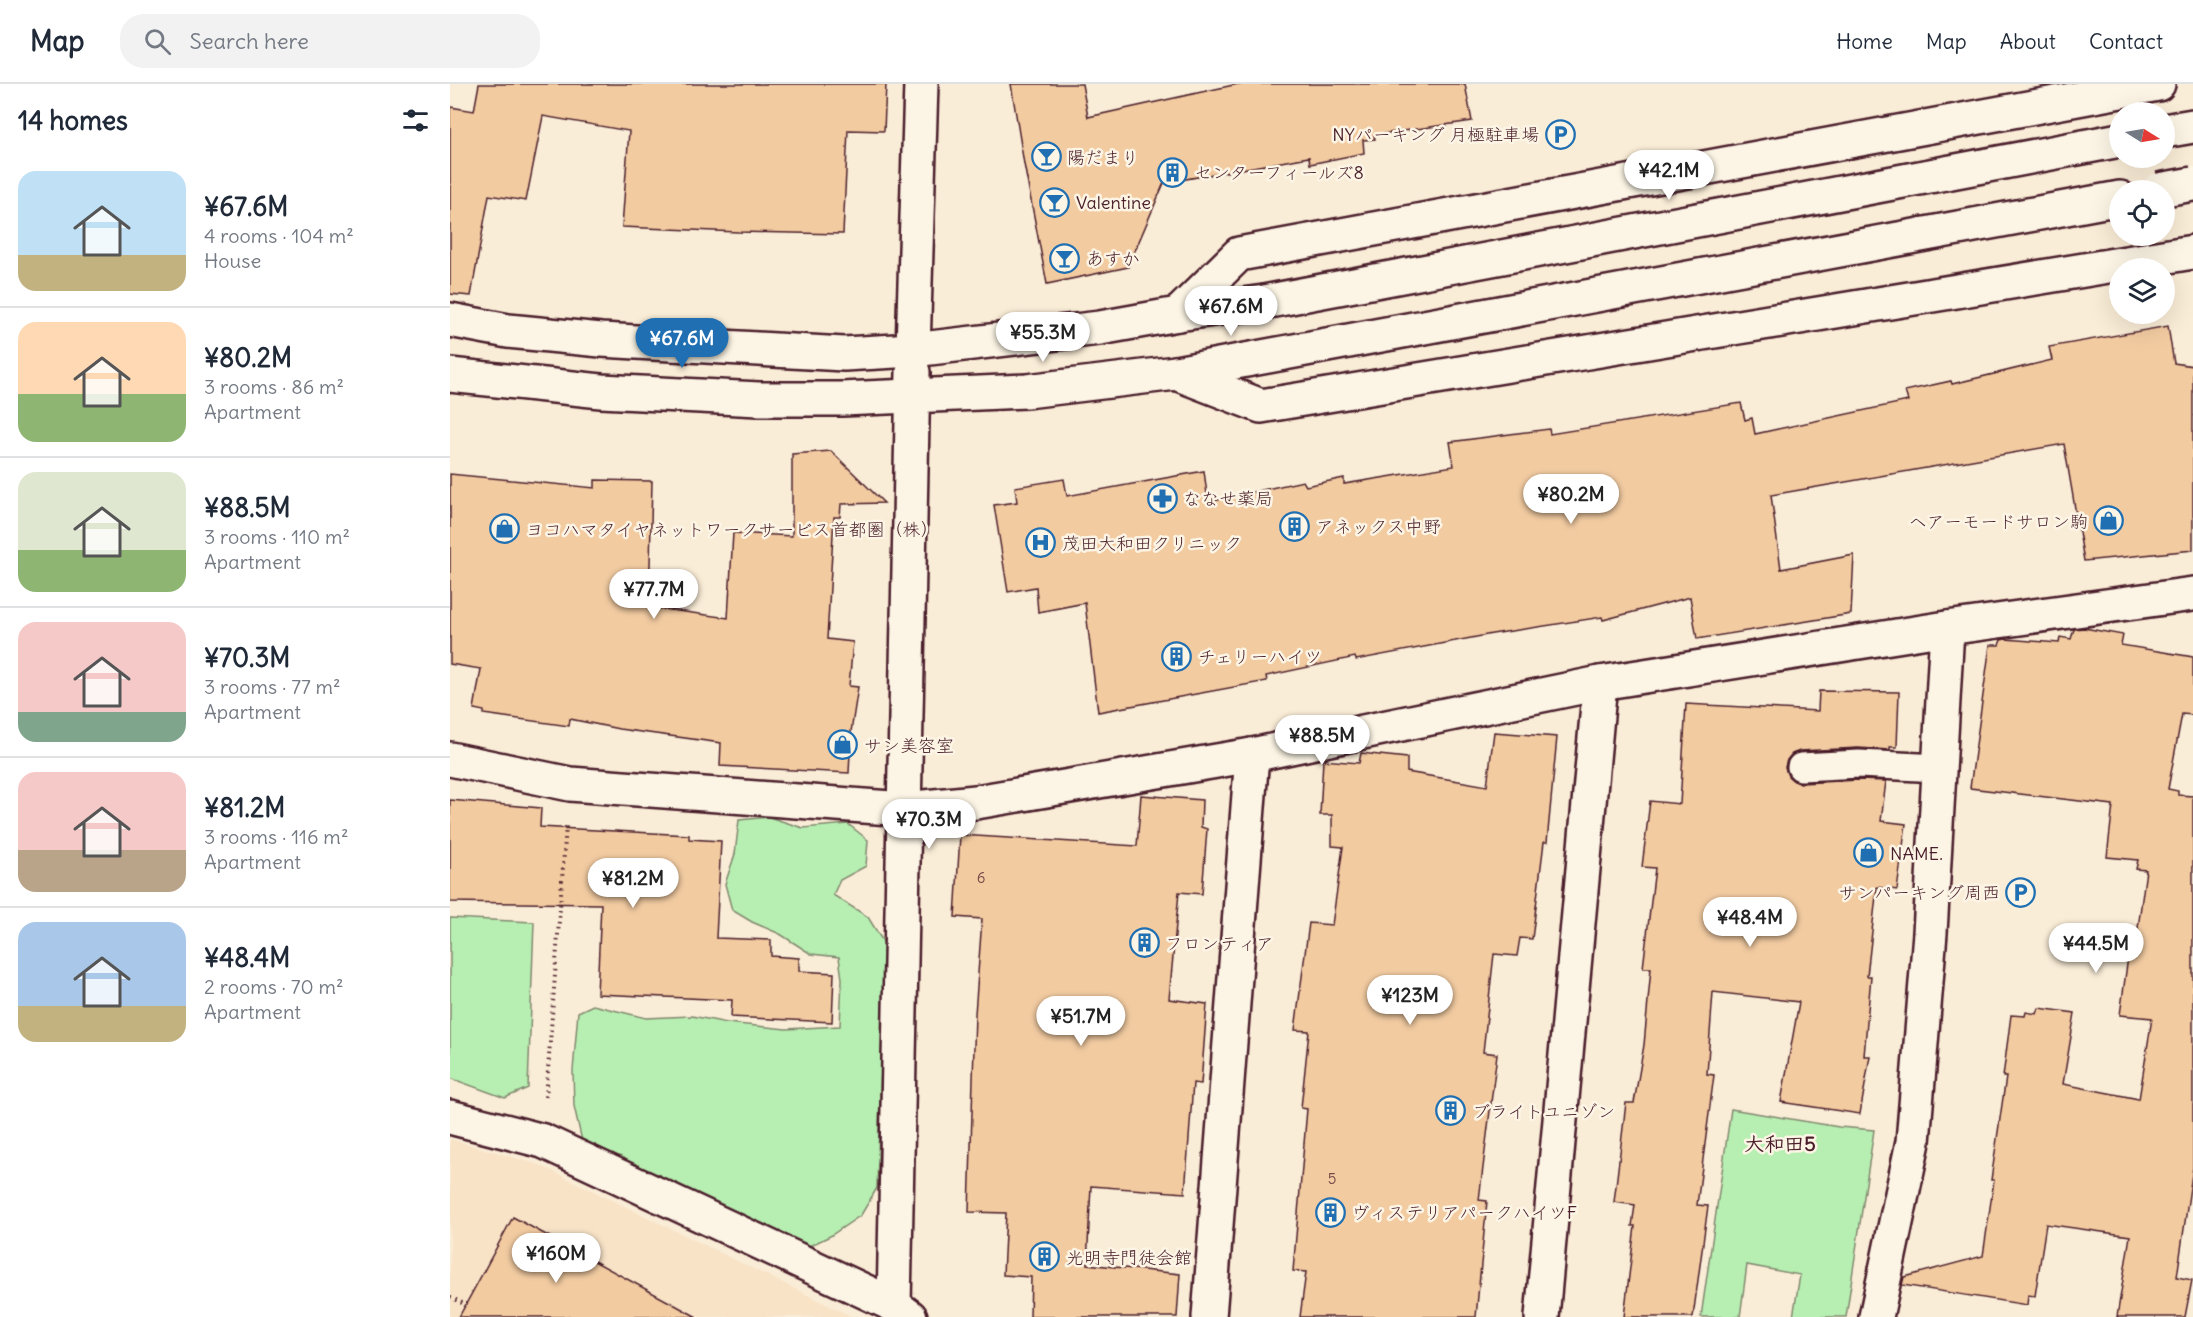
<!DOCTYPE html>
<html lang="en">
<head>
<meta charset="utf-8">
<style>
  :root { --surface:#fff; --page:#f2f2f3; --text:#1f2937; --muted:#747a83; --line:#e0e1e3; --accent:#1f6fb2 }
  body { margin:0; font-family:Delius,"Klee One",sans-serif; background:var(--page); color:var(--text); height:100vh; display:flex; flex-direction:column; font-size:22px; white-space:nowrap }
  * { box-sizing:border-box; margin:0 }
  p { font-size:20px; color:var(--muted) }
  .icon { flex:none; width:33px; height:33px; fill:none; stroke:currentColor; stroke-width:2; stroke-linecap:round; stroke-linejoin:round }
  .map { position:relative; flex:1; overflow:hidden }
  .drawer { display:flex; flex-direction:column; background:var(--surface); width:450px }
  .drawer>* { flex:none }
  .needle { width:39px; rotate:101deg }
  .controls { position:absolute; left:1659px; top:18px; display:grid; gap:12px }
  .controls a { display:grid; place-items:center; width:66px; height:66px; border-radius:50%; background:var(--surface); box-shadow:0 6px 24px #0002; font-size:30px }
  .price { position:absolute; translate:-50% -51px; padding:0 14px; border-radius:21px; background:#fff; color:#222; font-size:20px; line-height:39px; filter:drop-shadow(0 2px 3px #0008) }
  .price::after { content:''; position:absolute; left:50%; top:36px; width:18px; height:14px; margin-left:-9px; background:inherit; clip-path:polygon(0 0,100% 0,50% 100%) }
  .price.current { background:var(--accent); color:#fff }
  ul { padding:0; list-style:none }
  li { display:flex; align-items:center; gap:18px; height:150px; padding:0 18px }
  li+li { border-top:2px solid var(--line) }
  li span { display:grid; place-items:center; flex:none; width:168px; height:120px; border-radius:18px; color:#555 }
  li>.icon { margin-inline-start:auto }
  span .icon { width:72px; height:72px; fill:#fffc; stroke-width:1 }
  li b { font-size:26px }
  h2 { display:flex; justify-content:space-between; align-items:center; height:72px; padding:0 18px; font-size:26px }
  header { display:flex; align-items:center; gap:36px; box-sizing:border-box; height:84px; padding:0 30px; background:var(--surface); border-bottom:2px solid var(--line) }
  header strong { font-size:28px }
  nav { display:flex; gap:33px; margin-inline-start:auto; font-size:21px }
  .search { width:420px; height:54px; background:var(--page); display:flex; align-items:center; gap:15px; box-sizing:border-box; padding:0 21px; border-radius:24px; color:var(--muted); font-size:22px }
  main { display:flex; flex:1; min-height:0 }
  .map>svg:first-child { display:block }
  .built { fill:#f8e3c7 }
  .green { fill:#b7efb2; stroke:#80876e; stroke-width:1.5 }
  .building { fill:#f2cba1; stroke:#4a1f2b; stroke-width:1.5 }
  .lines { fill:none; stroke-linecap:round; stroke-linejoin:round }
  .lane-casing { stroke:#4a1f2b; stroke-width:32 }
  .street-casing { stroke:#4a1f2b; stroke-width:38 }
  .secondary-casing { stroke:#4a1f2b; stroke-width:38 }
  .path { stroke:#4a1f2b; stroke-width:4; stroke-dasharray:1.5 4.5; stroke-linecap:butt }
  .lane { stroke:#fcf5e5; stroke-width:27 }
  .street { stroke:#fcf5e5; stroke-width:33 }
  .secondary { stroke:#fcf5e5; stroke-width:33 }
  .secondary-bridge-casing { stroke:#4a1f2b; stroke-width:38; stroke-linecap:butt }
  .secondary-bridge { stroke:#fcf5e5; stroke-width:33 }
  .labels { text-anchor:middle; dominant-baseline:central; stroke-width:5; stroke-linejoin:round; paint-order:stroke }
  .number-label { font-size:15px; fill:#744a48 }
  .poi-label { font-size:18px; fill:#4a1f2b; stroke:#fcf5e5; text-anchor:start }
  .neighbourhood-label { font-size:20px; font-weight:bold; fill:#4a1f2b; stroke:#fcf5e5 }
</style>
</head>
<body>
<header>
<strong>Map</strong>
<div class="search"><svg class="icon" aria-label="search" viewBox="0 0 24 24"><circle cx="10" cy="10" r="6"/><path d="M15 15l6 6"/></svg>Search here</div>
<nav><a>Home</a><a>Map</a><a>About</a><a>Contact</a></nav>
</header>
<main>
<section class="drawer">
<h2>14 homes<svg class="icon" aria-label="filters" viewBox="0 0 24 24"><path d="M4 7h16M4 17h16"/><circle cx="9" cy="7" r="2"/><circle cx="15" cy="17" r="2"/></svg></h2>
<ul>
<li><span style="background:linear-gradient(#bfe0f5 70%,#c2b280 0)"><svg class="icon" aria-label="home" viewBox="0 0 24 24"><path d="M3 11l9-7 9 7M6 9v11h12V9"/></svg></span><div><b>¥67.6M</b><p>4 rooms · 104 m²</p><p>House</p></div></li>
<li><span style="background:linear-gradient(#ffd9b3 60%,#8fb573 0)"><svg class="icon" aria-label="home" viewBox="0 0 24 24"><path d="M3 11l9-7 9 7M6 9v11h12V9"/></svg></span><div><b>¥80.2M</b><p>3 rooms · 86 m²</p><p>Apartment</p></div></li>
<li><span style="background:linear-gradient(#dfe7d0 65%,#8fb573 0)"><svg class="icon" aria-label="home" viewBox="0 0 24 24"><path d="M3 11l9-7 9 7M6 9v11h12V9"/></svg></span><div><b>¥88.5M</b><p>3 rooms · 110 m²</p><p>Apartment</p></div></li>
<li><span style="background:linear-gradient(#f6c9c9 75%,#7fa58c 0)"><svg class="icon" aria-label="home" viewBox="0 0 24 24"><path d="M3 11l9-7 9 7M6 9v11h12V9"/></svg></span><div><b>¥70.3M</b><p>3 rooms · 77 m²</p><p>Apartment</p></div></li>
<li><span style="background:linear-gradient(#f6c9c9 65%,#b9a48a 0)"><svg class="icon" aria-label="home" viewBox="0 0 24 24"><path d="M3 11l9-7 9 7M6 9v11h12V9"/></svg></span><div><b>¥81.2M</b><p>3 rooms · 116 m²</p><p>Apartment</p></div></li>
<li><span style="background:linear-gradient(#a9c7e8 70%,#c2b280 0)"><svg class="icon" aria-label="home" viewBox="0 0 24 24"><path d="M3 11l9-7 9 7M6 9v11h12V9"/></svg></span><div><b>¥48.4M</b><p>2 rooms · 70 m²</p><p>Apartment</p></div></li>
</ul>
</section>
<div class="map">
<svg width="1743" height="1233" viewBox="0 0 1743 1233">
  <rect width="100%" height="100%" fill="#faedd7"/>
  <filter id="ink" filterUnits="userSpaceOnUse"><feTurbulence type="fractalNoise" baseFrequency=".0167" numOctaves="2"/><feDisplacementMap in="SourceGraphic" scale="12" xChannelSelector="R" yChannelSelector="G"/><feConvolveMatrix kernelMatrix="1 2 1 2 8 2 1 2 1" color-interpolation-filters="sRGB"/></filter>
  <g filter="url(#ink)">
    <!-- built -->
    <polygon class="built" points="0,1055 90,1081 403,1233 0,1233"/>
    <!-- green -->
    <g class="green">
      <polygon points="319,733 353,744 398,740 418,756 416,782 390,796 383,811 418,833 435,861 427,1104 411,1131 380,1152 349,1167 145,1076 132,1057 124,1022 123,987 128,928 143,921 196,934 242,932 277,939 336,945 390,942 392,895 389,873 361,870 330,850 302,838 282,826 275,800 285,770 289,736"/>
      <polygon points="0,834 84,838 78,1004 55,1014 0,994"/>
      <polygon points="1281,1025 1389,1043 1424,1046 1396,1233 1343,1233 1350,1191 1297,1181 1290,1233 1251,1233"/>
    </g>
    <!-- building -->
    <g class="building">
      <polygon points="29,0 436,0 434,47 398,46 393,150 288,148 172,143 179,47 93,32 76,117 39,111 21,212 0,210 0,23 24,27"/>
      <polygon points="561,0 632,0 638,33 788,0 1015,0 1022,37 924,51 925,55 913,56 914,69 860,80 859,73 714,99 678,183 597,200 574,80"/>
      <polygon points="1718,242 1724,279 1743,282 1743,466 1634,477 1614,360 1321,411 1331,485 1404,471 1401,530 1247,555 1240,513 1153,536 1152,533 1042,550 906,576 905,573 816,592 817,597 648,628 635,519 588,528 586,503 558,508 544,421 567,418 565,403 614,395 617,412 754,387 758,418 853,397 856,402 894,394 894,400 1004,382 1000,358 1099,345 1100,350 1291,319 1295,336 1302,334 1305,350 1458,317 1455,307 1501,297 1502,300 1602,276 1599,263"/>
      <polygon points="381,367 434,419 391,420 390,433 384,433 377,555 403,558 399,602 408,603 401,648 399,689 270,682 271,659 169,645 120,635 119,642 34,630 34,627 24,625 31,585 0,580 0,390 145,404 145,396 202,397 199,523 278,534 283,449 342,452 342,370"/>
      <polygon points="1634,544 1673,551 1671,561 1743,573 1743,631 1732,630 1718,705 1728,707 1728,711 1743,712 1743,1083 1727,1193 1742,1196 1735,1233 1667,1233 1680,1152 1596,1140 1585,1212 1578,1211 1577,1221 1452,1201 1454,1193 1533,1172 1544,1096 1541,1096 1556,993 1553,993 1561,931 1575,932 1576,928 1587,930 1589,924 1625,929 1613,1000 1689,1015 1702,934 1670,931 1678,873 1684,873 1696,786 1686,785 1688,776 1657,773 1663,721 1520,704 1540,561 1549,561 1551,556 1555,555 1609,559 1610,553 1621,555 1624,545"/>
      <polygon points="1369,607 1449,608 1447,663 1440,663 1440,666 1408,664 1350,667 1342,670 1337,676 1335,683 1338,692 1344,697 1351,699 1409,696 1436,697 1431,737 1456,740 1447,806 1427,803 1417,892 1421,892 1414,972 1420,972 1410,1030 1331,1018 1349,918 1263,908 1257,990 1264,991 1247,1121 1258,1122 1243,1233 1174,1233 1185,1142 1182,1142 1185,1121 1164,1118 1176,1019 1184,1019 1194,961 1201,884 1193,884 1205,784 1192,783 1200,717 1230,720 1236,620 1368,627"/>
      <polygon points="1044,648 1107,653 1097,758 1094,758 1082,855 1070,854 1067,872 1044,870 1033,968 1047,970 1029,1116 1037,1117 1026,1233 850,1233 856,1188 843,1187 857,1025 851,1024 859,947 845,946 859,839 882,841 893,763 882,762 882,731 870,731 873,676 909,679 911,669 957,674 957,688 1037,702"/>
      <polygon points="691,711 752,716 751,743 757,745 752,810 729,808 719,915 757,920 751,1000 743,999 735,1109 641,1102 637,1180 730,1190 727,1233 580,1233 581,1193 553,1191 556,1129 519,1128 525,930 532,835 505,833 510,751 687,762"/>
      <polygon points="0,716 91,724 90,743 239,751 239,755 271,757 266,854 321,856 321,872 349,874 349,887 384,889 382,938 281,933 282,916 147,910 151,820 0,818"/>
      <polygon points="63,1133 247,1233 9,1233"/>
    </g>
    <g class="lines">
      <defs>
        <polyline id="lane" points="1351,683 1409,680 1489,684"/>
        <g id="street">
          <polyline points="728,230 789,170 1708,0"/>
          <polyline points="463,266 471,0"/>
          <polyline points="726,289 811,322 1743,168"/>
          <polyline points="0,675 120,700 454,725 526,718 802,671 1150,599 1497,544 1743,510"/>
          <polyline points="0,1033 93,1057 444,1221"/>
          <polyline points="759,1233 802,671"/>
          <polyline points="1092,1233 1150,599"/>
          <polyline points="1426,1233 1463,1058 1480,849 1497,544"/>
        </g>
        <g id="secondary">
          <polyline points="1714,47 1743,42"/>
          <polyline points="0,236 58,247 151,256 394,270 463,266 650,244 728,230 814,218 1670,56"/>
          <polyline points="0,291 151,307 309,315 392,315 577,307 726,289 1670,114"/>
          <polyline points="460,1233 444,1221 463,288"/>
        </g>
      </defs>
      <!-- lane casing -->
      <use href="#lane" class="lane-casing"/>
      <!-- street casing -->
      <use href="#street" class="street-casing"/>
      <!-- secondary casing -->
      <use href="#secondary" class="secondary-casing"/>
      <!-- path -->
      <g class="path">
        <polyline points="96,1013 116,742"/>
        <polyline points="0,1213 16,1221"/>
      </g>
      <!-- lane -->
      <use href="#lane" class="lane"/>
      <!-- street -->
      <use href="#street" class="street"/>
      <!-- secondary -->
      <use href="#secondary" class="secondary"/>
      <defs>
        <polyline id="secondary-bridge" points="1709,106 1743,100"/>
      </defs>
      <!-- secondary-bridge casing -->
      <use href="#secondary-bridge" class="secondary-bridge-casing"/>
      <!-- secondary-bridge -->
      <use href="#secondary-bridge" class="secondary-bridge"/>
    </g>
  </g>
  <!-- icons -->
  <defs>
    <symbol id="parking-ring" viewBox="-11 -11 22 22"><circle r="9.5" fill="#fcf5e5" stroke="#1f6fb2" stroke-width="1.5"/><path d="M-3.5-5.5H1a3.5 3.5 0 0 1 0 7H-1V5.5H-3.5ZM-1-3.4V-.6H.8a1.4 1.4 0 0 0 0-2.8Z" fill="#1f6fb2"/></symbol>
    <symbol id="bar-ring" viewBox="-11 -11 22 22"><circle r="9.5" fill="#fcf5e5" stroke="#1f6fb2" stroke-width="1.5"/><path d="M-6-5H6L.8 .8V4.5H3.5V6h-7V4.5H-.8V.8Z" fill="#1f6fb2"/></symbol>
    <symbol id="building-ring" viewBox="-11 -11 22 22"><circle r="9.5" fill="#fcf5e5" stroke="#1f6fb2" stroke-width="1.5"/><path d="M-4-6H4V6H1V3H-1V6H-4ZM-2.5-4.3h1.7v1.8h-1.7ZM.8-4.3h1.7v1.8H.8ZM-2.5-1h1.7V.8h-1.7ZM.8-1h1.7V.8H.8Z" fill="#1f6fb2"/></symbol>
    <symbol id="pharmacy-ring" viewBox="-11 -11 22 22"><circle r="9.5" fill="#fcf5e5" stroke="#1f6fb2" stroke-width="1.5"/><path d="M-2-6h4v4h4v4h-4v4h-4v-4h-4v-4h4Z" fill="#1f6fb2"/></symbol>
    <symbol id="shop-ring" viewBox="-11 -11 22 22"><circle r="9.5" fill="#fcf5e5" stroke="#1f6fb2" stroke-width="1.5"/><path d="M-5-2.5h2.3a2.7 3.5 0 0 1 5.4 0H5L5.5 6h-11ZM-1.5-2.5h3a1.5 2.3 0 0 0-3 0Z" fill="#1f6fb2"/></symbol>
    <symbol id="hospital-ring" viewBox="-11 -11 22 22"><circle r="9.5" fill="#fcf5e5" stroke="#1f6fb2" stroke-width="1.5"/><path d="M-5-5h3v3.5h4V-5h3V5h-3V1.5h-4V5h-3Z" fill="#1f6fb2"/></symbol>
  </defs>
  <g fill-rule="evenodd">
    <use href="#parking-ring" x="1094" y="34" width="33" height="33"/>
    <use href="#bar-ring" x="580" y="56" width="33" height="33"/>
    <use href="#building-ring" x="706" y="72" width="33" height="33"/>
    <use href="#bar-ring" x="588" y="102" width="33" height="33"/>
    <use href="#bar-ring" x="598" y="158" width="33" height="33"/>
    <use href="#pharmacy-ring" x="696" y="398" width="33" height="33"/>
    <use href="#shop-ring" x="1642" y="420" width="33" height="33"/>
    <use href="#building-ring" x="828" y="426" width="33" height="33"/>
    <use href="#shop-ring" x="38" y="428" width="33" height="33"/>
    <use href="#hospital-ring" x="574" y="442" width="33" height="33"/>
    <use href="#building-ring" x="710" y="556" width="33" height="33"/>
    <use href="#shop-ring" x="376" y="644" width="33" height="33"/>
    <use href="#shop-ring" x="1402" y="752" width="33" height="33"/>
    <use href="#parking-ring" x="1554" y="792" width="33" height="33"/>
    <use href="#building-ring" x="678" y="842" width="33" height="33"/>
    <use href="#building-ring" x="984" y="1010" width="33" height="33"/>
    <use href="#building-ring" x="864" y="1112" width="33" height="33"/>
    <use href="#building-ring" x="578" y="1156" width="33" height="33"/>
  </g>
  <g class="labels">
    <!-- number labels -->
    <g class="number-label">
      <text x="531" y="793">6</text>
      <text x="882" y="1094">5</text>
    </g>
    <!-- poi labels -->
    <g class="poi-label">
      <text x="1089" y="50" text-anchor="end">NYパーキング 月極駐車場</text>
      <text x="617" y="73">陽だまり</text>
      <text x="744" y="88">センターフィールズ8</text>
      <text x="626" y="118">Valentine</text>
      <text x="636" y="174">あすか</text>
      <text x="733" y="414">ななせ薬局</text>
      <text x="1638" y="437" text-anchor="end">ヘアーモードサロン駒</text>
      <text x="866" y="442">アネックス中野</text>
      <text x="76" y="445">ヨコハマタイヤネットワークサービス首都圏（株）</text>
      <text x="612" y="459">茂田大和田クリニック</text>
      <text x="748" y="572">チェリーハイツ</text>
      <text x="414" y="661">サン美容室</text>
      <text x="1440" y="769">NAME.</text>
      <text x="1550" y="808" text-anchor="end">サンパーキング周西</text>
      <text x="715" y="859">フロンティア</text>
      <text x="1022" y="1027">ブライトユニゾン</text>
      <text x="901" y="1128">ヴィステリアパークハイツF</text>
      <text x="616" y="1173">光明寺門徒会館</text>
    </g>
    <!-- neighbourhood labels -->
    <g class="neighbourhood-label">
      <text x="1330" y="1059">大和田5</text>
    </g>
  </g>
</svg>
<div class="controls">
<a><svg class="needle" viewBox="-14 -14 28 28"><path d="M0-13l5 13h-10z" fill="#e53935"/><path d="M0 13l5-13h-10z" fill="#747a83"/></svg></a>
<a><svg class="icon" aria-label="locate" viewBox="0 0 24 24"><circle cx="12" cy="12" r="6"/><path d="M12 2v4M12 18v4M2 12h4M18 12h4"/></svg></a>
<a><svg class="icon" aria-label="layers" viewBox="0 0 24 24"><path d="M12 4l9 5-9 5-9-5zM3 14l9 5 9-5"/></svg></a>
</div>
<b class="price" style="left:1219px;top:117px">¥42.1M</b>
<b class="price" style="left:781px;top:253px">¥67.6M</b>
<b class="price" style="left:593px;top:279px">¥55.3M</b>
<b class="price current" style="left:232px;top:285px">¥67.6M</b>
<b class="price" style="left:1121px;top:441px">¥80.2M</b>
<b class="price" style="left:204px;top:536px">¥77.7M</b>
<b class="price" style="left:872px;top:682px">¥88.5M</b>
<b class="price" style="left:479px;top:766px">¥70.3M</b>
<b class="price" style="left:183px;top:825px">¥81.2M</b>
<b class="price" style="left:1300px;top:864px">¥48.4M</b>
<b class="price" style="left:1646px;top:890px">¥44.5M</b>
<b class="price" style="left:960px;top:942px">¥123M</b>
<b class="price" style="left:631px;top:963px">¥51.7M</b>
<b class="price" style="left:106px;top:1200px">¥160M</b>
</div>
</main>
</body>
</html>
